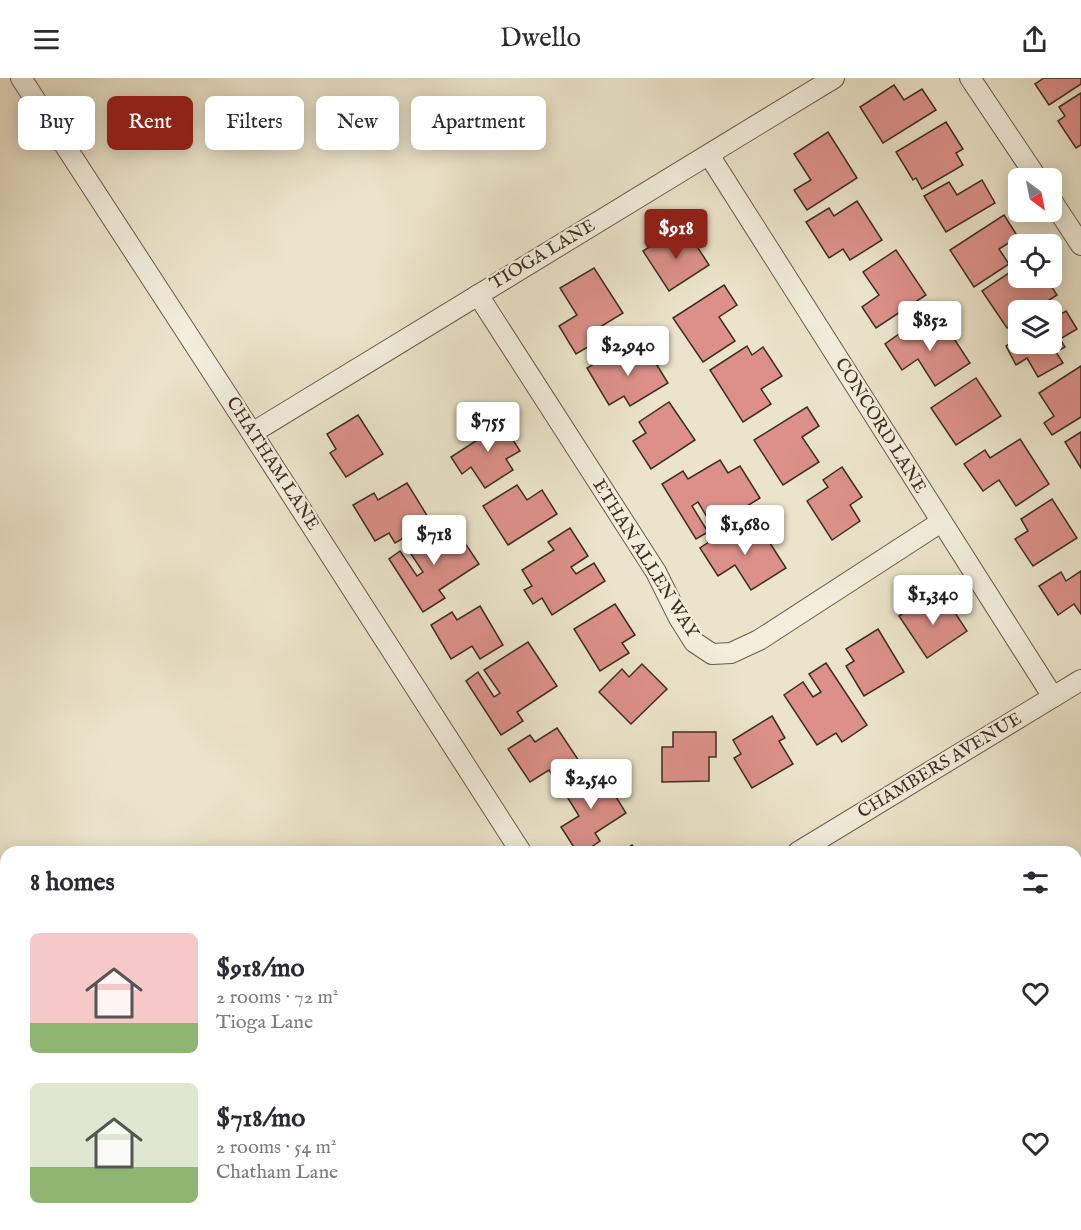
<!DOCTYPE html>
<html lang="en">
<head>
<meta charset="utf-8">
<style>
  :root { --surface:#fff; --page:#f7f7f7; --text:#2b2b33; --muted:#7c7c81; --accent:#8f2418 }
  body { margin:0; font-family:"IM FELL English",serif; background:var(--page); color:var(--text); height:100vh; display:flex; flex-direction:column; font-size:22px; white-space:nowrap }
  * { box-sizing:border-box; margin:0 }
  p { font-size:20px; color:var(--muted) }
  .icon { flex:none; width:33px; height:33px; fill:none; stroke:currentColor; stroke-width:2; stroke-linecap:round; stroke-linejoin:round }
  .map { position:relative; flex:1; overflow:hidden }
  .details { position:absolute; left:0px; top:768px; width:1082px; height:384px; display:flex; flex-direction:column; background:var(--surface); border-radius:18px 18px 0 0; box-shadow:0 3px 15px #0003 }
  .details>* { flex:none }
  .guide { position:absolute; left:18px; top:18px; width:600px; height:54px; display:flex; gap:12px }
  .needle { width:39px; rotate:148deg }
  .tools { position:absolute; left:1008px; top:90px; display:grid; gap:12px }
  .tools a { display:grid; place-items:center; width:54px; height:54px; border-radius:9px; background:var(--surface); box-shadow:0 3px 15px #0003; font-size:30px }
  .price { position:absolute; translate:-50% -51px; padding:0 14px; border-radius:6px; background:#fff; color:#222; font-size:20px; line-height:39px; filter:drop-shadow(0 2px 3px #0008) }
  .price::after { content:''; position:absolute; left:50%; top:36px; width:18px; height:14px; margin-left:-9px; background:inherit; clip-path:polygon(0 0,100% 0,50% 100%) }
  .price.on { background:var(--accent); color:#fff }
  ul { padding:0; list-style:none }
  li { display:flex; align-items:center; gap:18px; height:150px; padding:0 30px }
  li span { display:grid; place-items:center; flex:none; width:168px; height:120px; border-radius:9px; color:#555 }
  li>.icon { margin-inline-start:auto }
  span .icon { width:72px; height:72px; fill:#fffc; stroke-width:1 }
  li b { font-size:26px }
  h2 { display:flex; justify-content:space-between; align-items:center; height:72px; padding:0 30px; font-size:26px }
  .chip { padding:0 21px; border-radius:9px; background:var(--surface); box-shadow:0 3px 15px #0003; font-size:21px; line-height:54px }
  .chip.on { background:var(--accent); color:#fff }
  header { display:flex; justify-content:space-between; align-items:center; height:78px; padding:0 30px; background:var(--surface); font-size:27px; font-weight:600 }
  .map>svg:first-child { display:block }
  .building { fill:#dc9089; stroke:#3e2e23; stroke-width:1.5 }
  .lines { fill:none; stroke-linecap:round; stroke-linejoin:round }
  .street-casing { stroke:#695c4d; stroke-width:22 }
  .street { stroke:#f2eddd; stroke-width:20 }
  .labels { text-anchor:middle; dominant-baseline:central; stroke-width:4.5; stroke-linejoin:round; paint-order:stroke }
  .street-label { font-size:18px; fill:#3e2e23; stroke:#f2eddd }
</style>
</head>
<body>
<header><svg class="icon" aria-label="menu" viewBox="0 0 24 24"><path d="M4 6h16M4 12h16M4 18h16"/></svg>Dwello<svg class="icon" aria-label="share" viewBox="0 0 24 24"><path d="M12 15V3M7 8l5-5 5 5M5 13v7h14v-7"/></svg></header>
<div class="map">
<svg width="1081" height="1152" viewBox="0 0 1081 1152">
  <rect width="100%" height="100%" fill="#ebe4ca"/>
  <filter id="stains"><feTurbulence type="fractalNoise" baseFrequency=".00333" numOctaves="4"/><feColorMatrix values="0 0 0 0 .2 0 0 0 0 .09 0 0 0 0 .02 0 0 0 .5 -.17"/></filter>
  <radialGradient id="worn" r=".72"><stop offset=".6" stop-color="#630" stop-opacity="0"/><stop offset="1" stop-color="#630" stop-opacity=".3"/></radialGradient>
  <!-- building -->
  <g class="building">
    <polygon points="1044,0 1081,0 1081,6 1049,27 1035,6"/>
    <polygon points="894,7 904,22 922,11 936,32 883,65 860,29"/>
    <polygon points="1081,15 1081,67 1076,70 1058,43 1065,38 1059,29"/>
    <polygon points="946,44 963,71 956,75 963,87 922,111 916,100 913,102 896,74"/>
    <polygon points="828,54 857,100 807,132 794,112 811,102 794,76"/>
    <polygon points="982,102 995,125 946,154 924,118 949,104 957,117"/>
    <polygon points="857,123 882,162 850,182 843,171 829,180 806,144 829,130 834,138"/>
    <polygon points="1004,137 1018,159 999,171 1009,186 974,209 950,172"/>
    <polygon points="672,154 678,162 689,156 709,187 669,213 643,173"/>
    <polygon points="896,172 926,217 876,250 862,229 879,217 863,194"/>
    <polygon points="1018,189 1018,200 1046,200 1057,217 1034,232 1018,232 1018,243 1007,250 982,213"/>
    <polygon points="594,190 623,235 592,254 598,263 576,276 559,248 577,237 560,210"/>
    <polygon points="724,207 737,227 719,239 735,263 703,284 673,240"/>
    <polygon points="1066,233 1077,251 1060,261 1065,269 1056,274 1063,285 1038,299 1027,280 1016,287 1006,268 1018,260 1018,266 1052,266 1052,241"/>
    <polygon points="941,241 970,285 935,308 918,281 902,292 885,266 906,251 912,260"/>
    <polygon points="644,266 668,305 630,328 624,318 609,327 587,290 608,278 612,286"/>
    <polygon points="747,268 752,277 763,269 782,298 761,311 771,326 743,344 710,292"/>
    <polygon points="1081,288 1081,339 1052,357 1044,345 1054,338 1039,315"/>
    <polygon points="976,300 1001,338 956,367 931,330"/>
    <polygon points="669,324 695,362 651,391 633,363 646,355 639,344"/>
    <polygon points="807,329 819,348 802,359 819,384 783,407 754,362"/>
    <polygon points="358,337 383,376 346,399 330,375 336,371 327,356"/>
    <polygon points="497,337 520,373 506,381 513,392 485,410 471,389 462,396 451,379 482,359 476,351"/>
    <polygon points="1081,354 1081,390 1065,364"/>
    <polygon points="1020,361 1049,406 1016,428 999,402 983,413 964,386 985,372 990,380"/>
    <polygon points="720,382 728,395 740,388 760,420 713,449 698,424 692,428 708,454 696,461 662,406 683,393 688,401"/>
    <polygon points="842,389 862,419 850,427 860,443 832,462 807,423 828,409 823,402"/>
    <polygon points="407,405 431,444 395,465 389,455 375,463 353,427 374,415 378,422"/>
    <polygon points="517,407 527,422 542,412 557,436 508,467 483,428"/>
    <polygon points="1052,421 1077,460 1033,488 1015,461 1028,453 1021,441"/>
    <polygon points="757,445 786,490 751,512 735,487 718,498 700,470 721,456 726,465"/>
    <polygon points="441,448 450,462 459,456 479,486 439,512 445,520 423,534 389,481 400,473 417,498 423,494 407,470"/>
    <polygon points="570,450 588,478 571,489 576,496 594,485 605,503 552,537 542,520 533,526 524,512 532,508 522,492 554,472 548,464"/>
    <polygon points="1081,493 1081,536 1074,526 1058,537 1039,508 1061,494 1066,503"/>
    <polygon points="927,520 935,533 948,524 967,553 927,580 899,538"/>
    <polygon points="615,526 635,557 622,565 629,575 600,593 574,551"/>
    <polygon points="480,528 503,567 480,581 472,568 451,581 431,547 452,534 457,542"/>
    <polygon points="878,551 904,594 864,618 846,588 854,583 846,571"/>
    <polygon points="528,564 557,608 517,634 523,643 501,657 466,603 478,594 494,619 500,615 484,592"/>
    <polygon points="826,585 867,647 842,664 836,655 817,667 784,617 803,604 813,619 821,614 809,596"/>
    <polygon points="642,586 667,611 631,646 599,614 622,591 629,599"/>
    <polygon points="772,638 785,660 779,663 793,686 752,710 734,680 741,676 733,662"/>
    <polygon points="557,650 583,689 557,705 549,692 530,704 508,671 530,657 535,664"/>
    <polygon points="673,654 716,654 716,679 709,679 709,703 662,704 662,669 673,669"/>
    <polygon points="598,690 626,735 595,755 600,763 584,774 577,774 561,749 579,738 563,712"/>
    <polygon points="632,767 637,774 621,774"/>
  </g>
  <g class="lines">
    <defs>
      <g id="street">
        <polyline points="21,0 252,355 521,774"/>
        <polyline points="970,0 1037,100"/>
        <polyline points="709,77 1053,619"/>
        <polyline points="1052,123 1081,167"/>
        <polyline points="478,217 656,494 679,540 694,564 712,576 731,575 759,562 941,444"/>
        <polyline points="252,355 834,0"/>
        <polyline points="798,774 1081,602"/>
      </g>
    </defs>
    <!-- street casing -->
    <use href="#street" class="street-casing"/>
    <!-- street -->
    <use href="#street" class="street"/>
  </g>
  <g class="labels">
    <!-- street labels -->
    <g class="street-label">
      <text transform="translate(543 177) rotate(-31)">TIOGA LANE</text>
      <text transform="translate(880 348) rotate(58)">CONCORD LANE</text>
      <text transform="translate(272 386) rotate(57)">CHATHAM LANE</text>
      <text transform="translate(645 481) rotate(58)">ETHAN ALLEN WAY</text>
      <text transform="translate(940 688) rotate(-31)">CHAMBERS AVENUE</text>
    </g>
  </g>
  <rect width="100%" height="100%" filter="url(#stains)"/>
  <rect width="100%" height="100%" fill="url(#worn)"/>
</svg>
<div class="tools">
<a><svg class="needle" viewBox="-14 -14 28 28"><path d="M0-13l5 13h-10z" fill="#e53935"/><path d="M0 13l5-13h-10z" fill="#7c7c81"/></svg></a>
<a><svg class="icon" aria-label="locate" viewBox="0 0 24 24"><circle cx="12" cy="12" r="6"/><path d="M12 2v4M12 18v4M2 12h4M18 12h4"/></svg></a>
<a><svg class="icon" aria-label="layers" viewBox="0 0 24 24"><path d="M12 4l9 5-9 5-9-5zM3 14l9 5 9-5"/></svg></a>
</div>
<b class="price on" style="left:676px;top:182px">$918</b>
<b class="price" style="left:930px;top:274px">$852</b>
<b class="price" style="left:628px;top:299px">$2,940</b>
<b class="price" style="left:488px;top:375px">$755</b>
<b class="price" style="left:745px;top:478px">$1,680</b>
<b class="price" style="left:434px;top:488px">$718</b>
<b class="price" style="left:933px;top:548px">$1,340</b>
<b class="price" style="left:591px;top:732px">$2,540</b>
<div class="guide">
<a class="chip">Buy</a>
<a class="chip on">Rent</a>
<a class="chip">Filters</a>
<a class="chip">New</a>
<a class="chip">Apartment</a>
</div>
<section class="details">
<h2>8 homes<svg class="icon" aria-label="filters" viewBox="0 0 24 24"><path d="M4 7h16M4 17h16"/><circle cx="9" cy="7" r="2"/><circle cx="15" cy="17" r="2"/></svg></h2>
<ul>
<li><span style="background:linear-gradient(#f6c9c9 75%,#8fb573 0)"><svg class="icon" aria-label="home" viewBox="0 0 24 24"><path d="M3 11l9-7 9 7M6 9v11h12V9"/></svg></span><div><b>$918/mo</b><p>2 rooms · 72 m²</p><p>Tioga Lane</p></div><svg class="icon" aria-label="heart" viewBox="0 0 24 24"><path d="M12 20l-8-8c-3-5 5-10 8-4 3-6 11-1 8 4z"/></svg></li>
<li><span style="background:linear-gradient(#dfe7d0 70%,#8fb573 0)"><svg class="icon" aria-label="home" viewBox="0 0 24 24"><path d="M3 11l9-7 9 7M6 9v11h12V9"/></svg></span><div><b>$718/mo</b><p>2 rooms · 54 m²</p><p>Chatham Lane</p></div><svg class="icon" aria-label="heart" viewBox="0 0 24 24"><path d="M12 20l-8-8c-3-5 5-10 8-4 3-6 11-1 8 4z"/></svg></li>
</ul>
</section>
</div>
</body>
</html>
